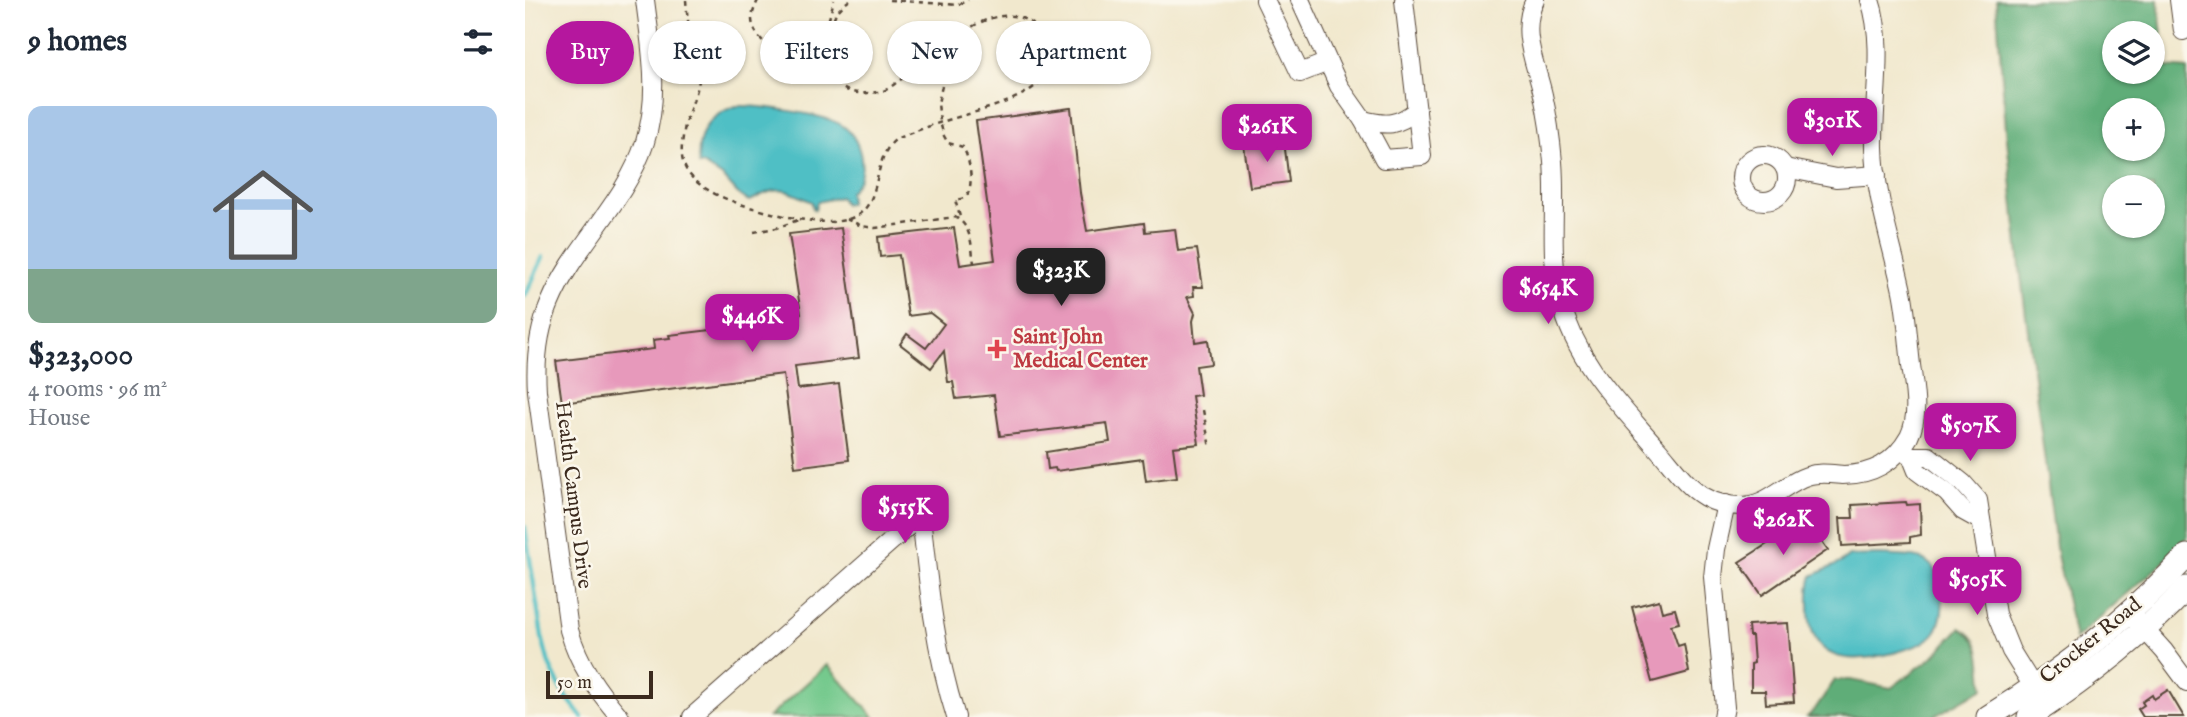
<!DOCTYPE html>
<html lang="en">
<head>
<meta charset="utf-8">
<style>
  :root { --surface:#fff; --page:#f2f2f3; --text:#1f2937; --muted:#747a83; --accent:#b5179e }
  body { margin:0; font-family:"IM FELL English",serif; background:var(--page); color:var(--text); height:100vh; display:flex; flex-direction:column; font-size:26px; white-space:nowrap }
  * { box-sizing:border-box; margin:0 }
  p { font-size:23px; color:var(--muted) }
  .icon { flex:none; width:38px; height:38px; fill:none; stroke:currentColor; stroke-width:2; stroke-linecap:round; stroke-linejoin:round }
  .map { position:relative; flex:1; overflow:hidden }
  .details { display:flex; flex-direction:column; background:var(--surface); width:525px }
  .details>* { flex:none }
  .hud { position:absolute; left:21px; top:21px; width:665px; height:63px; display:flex; gap:14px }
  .controls { position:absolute; left:1577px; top:21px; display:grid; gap:14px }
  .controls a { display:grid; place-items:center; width:63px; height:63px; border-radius:50%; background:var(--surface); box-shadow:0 2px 5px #0004; font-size:35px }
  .scale { position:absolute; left:21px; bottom:18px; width:107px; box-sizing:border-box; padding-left:7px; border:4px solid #3b2a1e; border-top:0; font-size:19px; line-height:24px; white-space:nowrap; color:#3b2a1e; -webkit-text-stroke:5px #fbf7ec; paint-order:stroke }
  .price { position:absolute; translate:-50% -60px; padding:0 16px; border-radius:14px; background:var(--accent); color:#fff; font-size:23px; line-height:46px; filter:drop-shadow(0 2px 4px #0008) }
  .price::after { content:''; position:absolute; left:50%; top:42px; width:21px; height:16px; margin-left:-10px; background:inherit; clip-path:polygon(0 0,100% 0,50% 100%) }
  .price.selected { background:#222; color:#fff }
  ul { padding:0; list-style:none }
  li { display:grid; align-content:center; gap:14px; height:371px; padding:0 28px }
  li span { display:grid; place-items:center; height:217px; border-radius:14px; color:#555 }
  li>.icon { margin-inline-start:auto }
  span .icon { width:126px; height:126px; fill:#fffc; stroke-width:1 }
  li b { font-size:30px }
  h2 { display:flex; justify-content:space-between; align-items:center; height:84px; padding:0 28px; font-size:30px }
  .tag { padding:0 24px; border-radius:32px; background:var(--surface); box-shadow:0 2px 5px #0004; font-size:24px; line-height:63px }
  .tag.selected { background:var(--accent); color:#fff }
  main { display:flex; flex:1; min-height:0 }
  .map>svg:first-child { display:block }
  .green { fill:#74c98d; stroke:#587a56; stroke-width:2 }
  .forest { fill:#5fad78; stroke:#4d6c4b; stroke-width:2; fill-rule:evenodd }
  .water { fill:#50bfc5; stroke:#467472; stroke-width:2 }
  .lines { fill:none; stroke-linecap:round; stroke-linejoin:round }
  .stream { stroke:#50bfc5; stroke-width:4.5 }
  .building { fill:#e799bb }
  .minor-casing { stroke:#564638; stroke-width:20 }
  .major-casing { stroke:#564638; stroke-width:25 }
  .path { stroke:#564638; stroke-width:2.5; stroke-dasharray:5 5; stroke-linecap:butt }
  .minor { stroke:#fff; stroke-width:18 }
  .major { stroke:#fff; stroke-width:23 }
  .health-dot { fill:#e0444e; stroke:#fbf7ec; stroke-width:2.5 }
  .labels { text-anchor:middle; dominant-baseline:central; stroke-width:5; stroke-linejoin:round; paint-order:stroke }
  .health-label { font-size:21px; font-weight:bold; fill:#be3a42; stroke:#fbf7ec; text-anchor:start }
  .street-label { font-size:21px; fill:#3b2a1e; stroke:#fbf7ec }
</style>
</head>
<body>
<main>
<section class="details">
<h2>9 homes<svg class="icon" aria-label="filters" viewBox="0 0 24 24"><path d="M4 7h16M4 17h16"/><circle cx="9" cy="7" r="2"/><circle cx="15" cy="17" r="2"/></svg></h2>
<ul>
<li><span style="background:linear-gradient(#a9c7e8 75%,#7fa58c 0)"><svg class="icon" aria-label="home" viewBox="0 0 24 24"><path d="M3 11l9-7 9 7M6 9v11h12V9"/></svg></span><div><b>$323,000</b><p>4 rooms · 96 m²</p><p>House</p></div></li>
</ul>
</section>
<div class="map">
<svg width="1662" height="717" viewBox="0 0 1662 717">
  <rect width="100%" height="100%" fill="#fbf7ec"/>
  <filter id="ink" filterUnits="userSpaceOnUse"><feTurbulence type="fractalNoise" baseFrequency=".0143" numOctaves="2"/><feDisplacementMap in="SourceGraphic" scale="14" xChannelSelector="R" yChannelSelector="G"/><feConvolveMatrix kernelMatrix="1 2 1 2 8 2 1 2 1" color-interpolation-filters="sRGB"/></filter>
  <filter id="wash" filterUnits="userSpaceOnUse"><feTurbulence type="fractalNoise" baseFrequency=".00686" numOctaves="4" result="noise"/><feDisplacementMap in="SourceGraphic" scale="28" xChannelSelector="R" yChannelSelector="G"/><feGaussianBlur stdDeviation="1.57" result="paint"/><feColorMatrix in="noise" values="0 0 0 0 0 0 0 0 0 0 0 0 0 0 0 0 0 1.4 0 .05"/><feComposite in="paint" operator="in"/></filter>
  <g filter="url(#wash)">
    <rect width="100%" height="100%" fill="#f1e8cd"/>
    <!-- green -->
    <polygon class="green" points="302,665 349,717 244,717"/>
    <!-- forest -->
    <g class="forest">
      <path d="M1471,0h162l8,67 21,2v468l-20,22 -92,80 -18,-84 -36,-278 -15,-148zM1589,33h39v39h-39zM1589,110h39v39h-39zM1589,187h39v39h-39z"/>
      <path d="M1435,628c26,13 19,35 24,60l-51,29h-126l8,-8 20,-29h16l40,8 43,-32z"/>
    </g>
    <!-- water -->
    <g class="water">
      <path d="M211,106c22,-1 90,8 107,20 11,8 16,20 18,32 3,15 -2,25 -12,34l1,11 -5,1 -5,-7 -23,5 -2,8 -2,-1 -1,-7c-14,-6 -27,-16 -43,-10 -7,2 -13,7 -20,9l-9,-5 -16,-18 -21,-14 -4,1c-3,-31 8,-49 37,-59z"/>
      <path d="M1356,555c31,3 53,-5 61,35 2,12 0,32 -7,42 -9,13 -28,17 -42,21 -44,11 -84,10 -84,-46 0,-11 -1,-20 3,-31l28,-13 9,-7z"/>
    </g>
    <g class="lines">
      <!-- stream -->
      <g class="stream">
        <polyline points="0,296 18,257"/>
        <polyline points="0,527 17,637 24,664 37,691 57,717"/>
      </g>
    </g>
    <g id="blocks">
      <!-- building -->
      <g class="building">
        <polygon points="546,108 555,193 562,231 619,223 620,232 650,229 653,251 672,249 678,287 668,287 669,296 662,297 670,313 668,321 670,342 683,340 686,364 671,366 675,395 667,396 674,444 648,447 652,477 621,481 618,459 531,471 530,468 523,469 521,452 585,442 582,423 475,436 469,395 431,399 428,382 423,382 419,351 406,368 375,344 382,334 401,348 419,324 405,313 383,316 374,255 355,257 353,237 429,228 435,265 470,260 451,121"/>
        <polygon points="759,141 764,182 725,187 719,146"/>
        <polygon points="316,228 334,358 270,366 273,389 314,384 324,460 270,467 258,374 37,403 31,361 129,349 128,340 145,338 144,335 244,323 245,317 260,320 263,315 276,314 264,234"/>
        <polygon points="1381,502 1382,505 1395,504 1396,535 1385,537 1385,542 1317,546 1315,518 1328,518 1327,505"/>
        <polygon points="1269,523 1277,535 1287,527 1303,550 1237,595 1214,562 1247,541 1257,533 1256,531"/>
        <polygon points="1134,600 1137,612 1150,609 1154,623 1146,625 1153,646 1159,644 1164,672 1127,682 1107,607"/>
        <polygon points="1263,623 1269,702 1241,704 1240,691 1226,691 1226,664 1229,663 1227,636 1224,636 1223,625"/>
        <polygon points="1643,690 1659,717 1618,717 1613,709 1619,705 1617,702 1627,695 1629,699"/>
      </g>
    </g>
  </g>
  <g filter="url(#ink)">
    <use href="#blocks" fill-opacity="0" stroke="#564638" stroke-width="2"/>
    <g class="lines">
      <defs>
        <g id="minor">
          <polyline points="740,0 775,73 803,62"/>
          <polyline points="775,0 814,86 838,120 859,159 897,156 879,0"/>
          <path d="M1010,0c-16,32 1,63 8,95 5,22 8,44 10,67 4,47 -5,94 8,140 15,60 58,102 97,147 15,17 28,37 47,48 10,6 24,9 36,9 27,0 42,-22 66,-30 12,-4 24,-2 36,-1 29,0 52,-13 66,-38 11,-22 5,-49 2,-72 -3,-25 -4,-50 -9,-74 -10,-47 -27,-95 -28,-144 -1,-47 11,-103 -4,-147"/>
          <polyline points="1654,0 1658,31"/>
          <path d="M838,120c24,6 34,6 54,-10"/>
          <circle cx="1239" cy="178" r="23"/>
          <polyline points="1260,168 1311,178 1352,175"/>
          <polyline points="1376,449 1386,456 1404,456 1438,483 1453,500 1471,614 1486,651 1509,688"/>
          <polyline points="1386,456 1392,471 1422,493 1438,511 1456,521"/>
          <path d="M396,515c7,69 14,136 35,202"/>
          <polyline points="1611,620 1639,651 1662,682"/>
          <path d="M95,717c-23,-27 -41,-52 -51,-87l-32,-239c-2,-30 1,-60 13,-88 24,-58 75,-99 95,-161 15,-47 6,-94 0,-142"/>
          <polyline points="167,717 396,515"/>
          <polyline points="1198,717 1200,707 1188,577 1191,549 1201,504"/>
        </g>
        <g id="major">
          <path d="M1463,717c73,-45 140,-98 199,-161"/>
          <path d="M1504,717c56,-37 112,-80 158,-129"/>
        </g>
      </defs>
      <!-- minor casing -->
      <use href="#minor" class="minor-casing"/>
      <!-- major casing -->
      <use href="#major" class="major-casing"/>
      <!-- path -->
      <g class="path">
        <path d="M161,0c1,12 2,25 5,37 2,14 9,28 8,42 -1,15 -11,31 -14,46 -2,12 -5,25 -2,37 9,31 62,44 89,51 25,6 60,15 84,3 28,-15 15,-61 42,-78 15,-6 31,-12 47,-17 29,-10 101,-22 105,-59l38,-5"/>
        <path d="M233,0c-2,5 -5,11 -6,17 -1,18 19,34 34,37 16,-2 29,-12 40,-24l8,-30"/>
        <path d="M325,0c-6,4 -11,9 -15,15 -7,17 -9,59 6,72 9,7 25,7 36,5 9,0 16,-7 23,-12 33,-21 83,-79 124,-61 19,8 24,24 26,43"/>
        <polyline points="364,0 433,5 443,0"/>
        <path d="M417,86l-4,17 2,19 4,14 4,7 15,4c7,13 12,40 2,51l-10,2 6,20"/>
        <path d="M321,219l16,7 13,2 80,-11c17,9 16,28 19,46"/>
        <polyline points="229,232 251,228 273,220"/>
        <polyline points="678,410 685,448"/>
      </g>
      <!-- minor -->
      <use href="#minor" class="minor"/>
      <!-- major -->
      <use href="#major" class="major"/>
    </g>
  </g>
  <!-- markers -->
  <path class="health-dot" d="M468.5 338.5h7v7h7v7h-7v7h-7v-7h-7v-7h7z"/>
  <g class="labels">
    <!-- health labels -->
    <g class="health-label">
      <text x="488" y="337">Saint John<tspan x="488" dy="24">Medical Center</tspan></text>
    </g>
    <!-- street labels -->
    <g class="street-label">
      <text transform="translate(48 495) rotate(83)">Health Campus Drive</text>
      <text transform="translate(1566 641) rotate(-39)">Crocker Road</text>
    </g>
  </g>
</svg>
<div class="controls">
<a><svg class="icon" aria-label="layers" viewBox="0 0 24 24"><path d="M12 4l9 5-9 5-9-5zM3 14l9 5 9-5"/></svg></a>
<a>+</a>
<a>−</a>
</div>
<div class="scale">50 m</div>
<b class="price" style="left:1307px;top:158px">$301K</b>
<b class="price" style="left:742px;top:164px">$261K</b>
<b class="price selected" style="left:536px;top:308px">$323K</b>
<b class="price" style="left:1023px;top:326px">$654K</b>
<b class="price" style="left:227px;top:354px">$446K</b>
<b class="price" style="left:1445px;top:463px">$507K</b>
<b class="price" style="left:380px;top:545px">$515K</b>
<b class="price" style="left:1258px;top:557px">$262K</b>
<b class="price" style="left:1452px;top:617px">$505K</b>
<div class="hud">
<a class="tag selected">Buy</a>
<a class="tag">Rent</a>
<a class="tag">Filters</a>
<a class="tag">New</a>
<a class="tag">Apartment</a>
</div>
</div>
</main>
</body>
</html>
